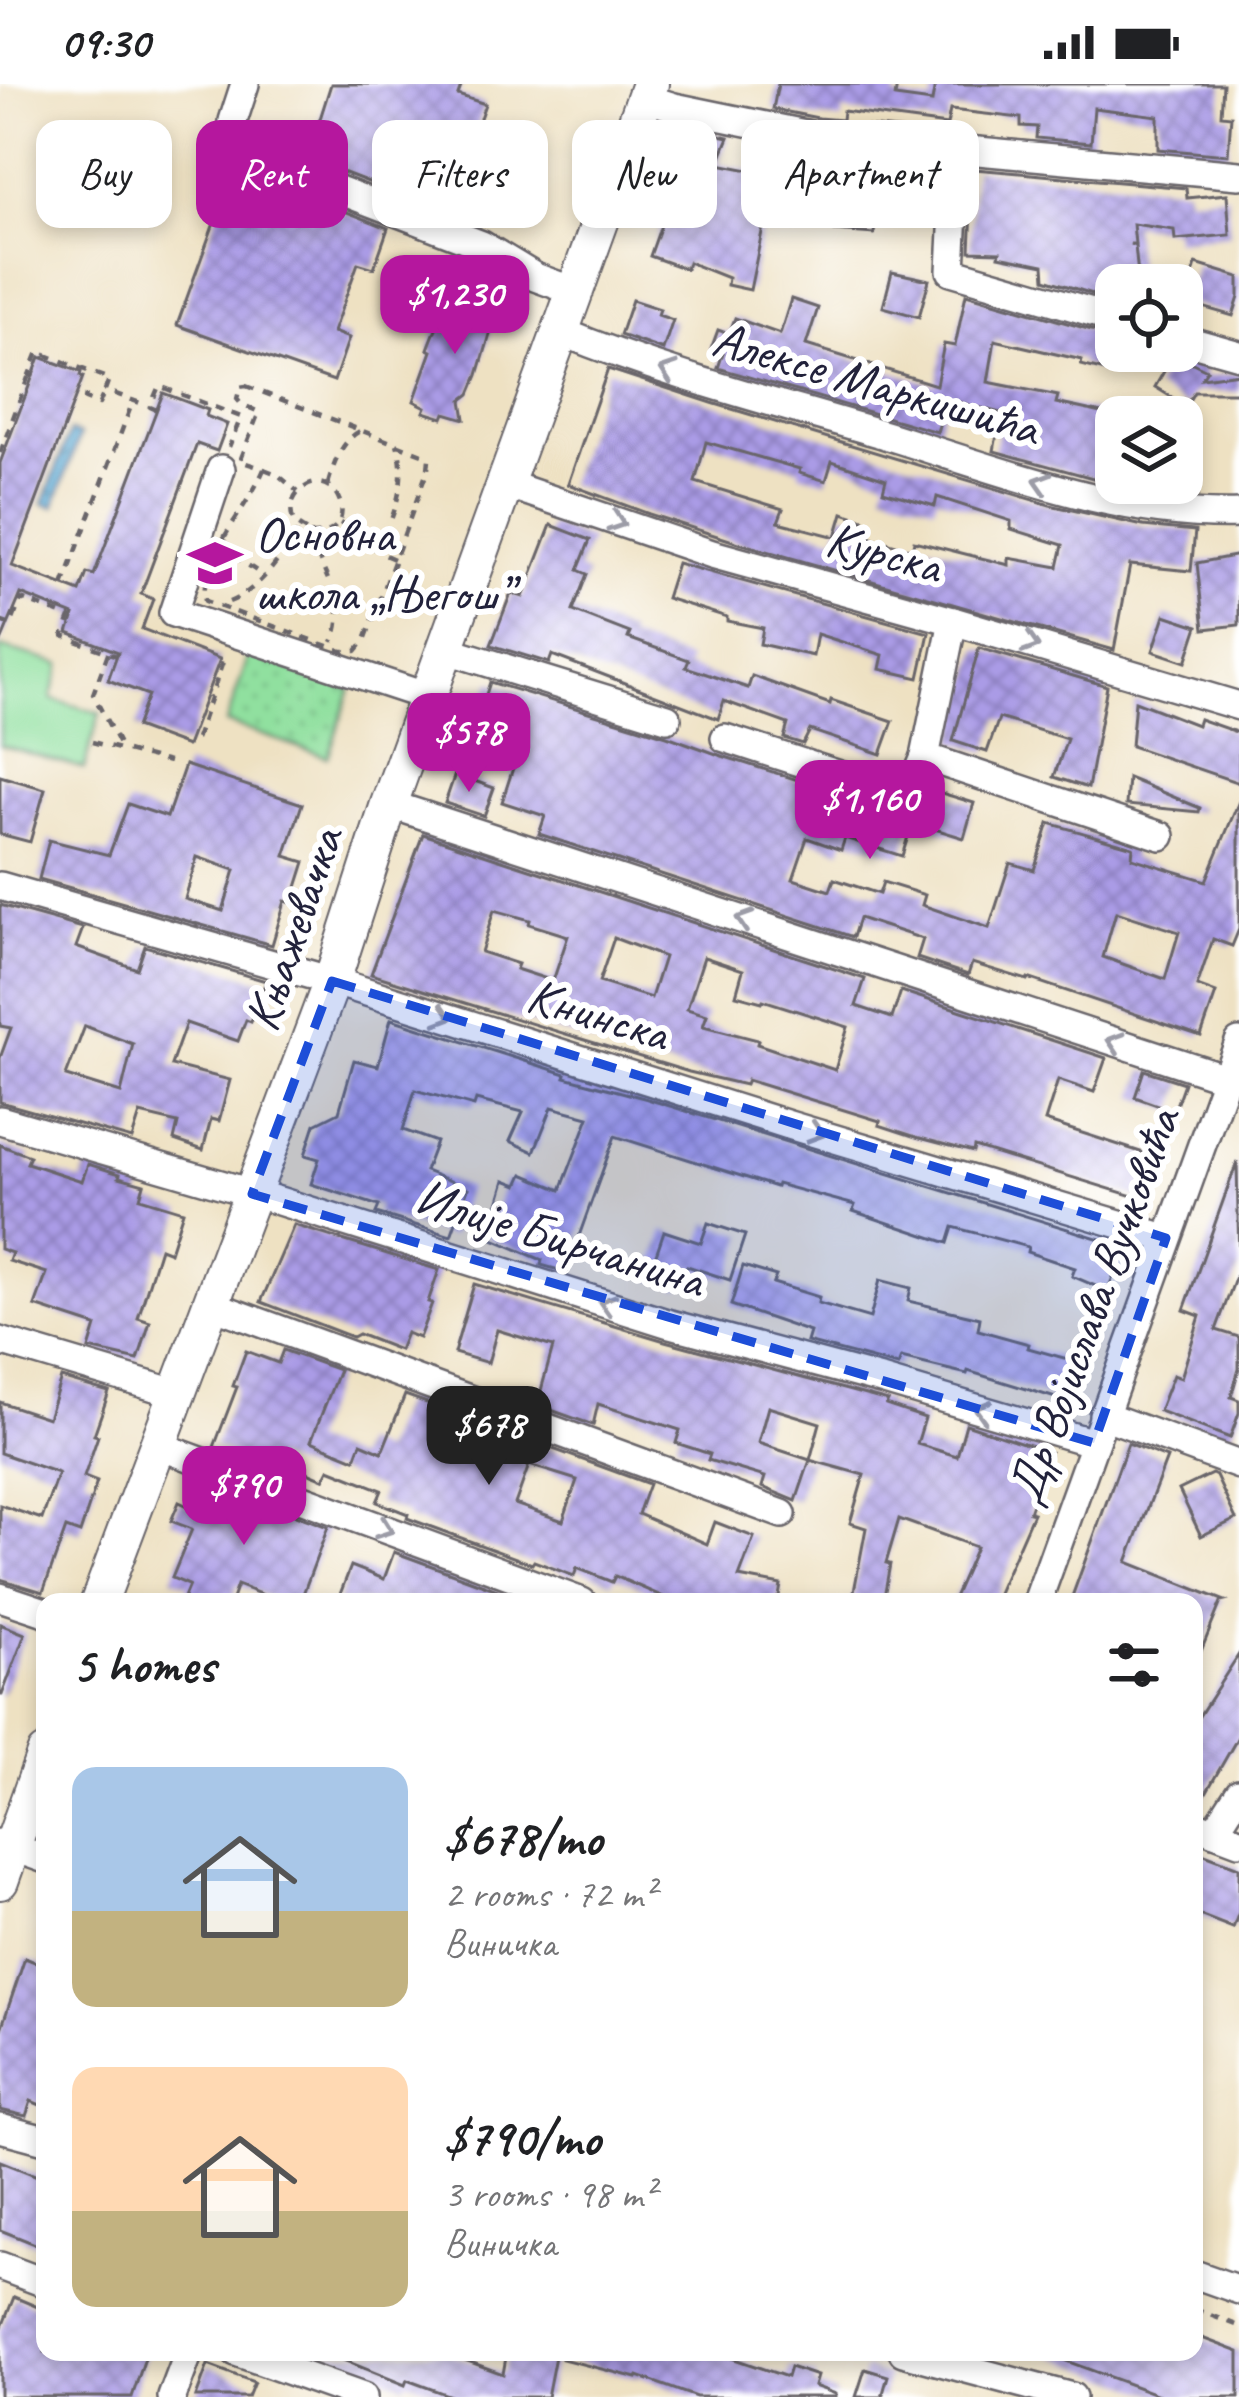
<!DOCTYPE html>
<html lang="en">
<head>
<meta charset="utf-8">
<style>
  :root { --surface:#fff; --page:#f2f2f2; --text:#202124; --muted:#757577; --accent:#b5179e }
  body { margin:0; font-family:Caveat,sans-serif; background:var(--page); color:var(--text); height:100vh; display:flex; flex-direction:column; font-size:45px; white-space:nowrap }
  * { box-sizing:border-box; margin:0 }
  p { font-size:39px; color:var(--muted) }
  .icon { flex:none; width:66px; height:66px; fill:none; stroke:currentColor; stroke-width:2; stroke-linecap:round; stroke-linejoin:round }
  .map { position:relative; flex:1; overflow:hidden }
  .drawer { position:absolute; left:36px; top:1509px; width:1167px; height:768px; display:flex; flex-direction:column; background:var(--surface); border-radius:24px; box-shadow:0 6px 18px #0003 }
  .drawer>* { flex:none }
  .banner { position:absolute; left:36px; top:36px; width:1167px; height:108px; display:flex; gap:24px }
  .fabs { position:absolute; left:1095px; top:180px; display:grid; gap:24px }
  .fabs a { display:grid; place-items:center; width:108px; height:108px; border-radius:24px; background:var(--surface); box-shadow:0 6px 18px #0003; font-size:60px }
  .price { position:absolute; translate:-50% -102px; padding:0 27px; border-radius:24px; background:var(--accent); color:#fff; font-size:39px; line-height:78px; filter:drop-shadow(0 3px 6px #0008) }
  .price::after { content:''; position:absolute; left:50%; top:72px; width:36px; height:27px; margin-left:-18px; background:inherit; clip-path:polygon(0 0,100% 0,50% 100%) }
  .price.active { background:#222; color:#fff }
  ul { padding:0; list-style:none }
  li { display:flex; align-items:center; gap:36px; height:300px; padding:0 36px }
  li span { display:grid; place-items:center; flex:none; width:336px; height:240px; border-radius:24px; color:#555 }
  li>.icon { margin-inline-start:auto }
  span .icon { width:144px; height:144px; fill:#fffc; stroke-width:1 }
  li b { font-size:51px }
  h2 { display:flex; justify-content:space-between; align-items:center; height:144px; padding:0 36px; font-size:51px }
  .chip { padding:0 42px; border-radius:24px; background:var(--surface); box-shadow:0 6px 18px #0003; font-size:42px; line-height:108px }
  .chip.active { background:var(--accent); color:#fff }
  .status { display:flex; justify-content:space-between; align-items:center; height:84px; padding:0 60px; background:var(--surface); direction:ltr }
  .status svg { height:33px; fill:currentColor }
  .map>svg:first-child { display:block }
  .park { fill:url(#park-dots); stroke:#59816d; stroke-width:3 }
  .pitch { fill:#90e09f; stroke:#59816d; stroke-width:3 }
  .water { fill:url(#water-ripples); stroke:#3c6385; stroke-width:3 }
  .building { fill:url(#building-cross-hatch); fill-rule:evenodd }
  .lines { fill:none; stroke-linecap:round; stroke-linejoin:round }
  .minor-casing { stroke:#69656a; stroke-width:32 }
  .major-casing { stroke:#69656a; stroke-width:40 }
  .path { stroke:#69656a; stroke-width:4.5; stroke-dasharray:9 9; stroke-linecap:butt }
  .minor { stroke:#fff; stroke-width:27 }
  .major { stroke:#fff; stroke-width:36 }
  .oneway { stroke:#9c9ca7 }
  .marked { fill:#1d4ed8; fill-opacity:0.2; stroke:#1d4ed8; stroke-width:9; stroke-dasharray:24 15; stroke-linejoin:round }
  .labels { text-anchor:middle; dominant-baseline:central; stroke-width:12; stroke-linejoin:round; paint-order:stroke }
  .street-label { font-size:51px; fill:#22223b; stroke:#fff }
  .poi-label { font-size:51px; fill:#22223b; stroke:#fff; text-anchor:start }
</style>
</head>
<body>
<div class="status"><b>09:30</b><svg viewBox="0 0 49 12"><path d="M0 12V9h3v3zM5 12V6h3v6zM10 12V3h3v9zM15 12V0h3v12zM26 1h20v11H26zM47 4h2v5h-2z"/></svg></div>
<div class="map">
<svg width="1239" height="2313" viewBox="0 0 1239 2313">
  <defs>
    <pattern id="park-dots" width="8" height="8" patternUnits="userSpaceOnUse" patternTransform="scale(3)"><rect width="8" height="8" fill="#90e09f"/><path d="M2 2h.1M6 6h.1" fill="none" stroke="#7cc08a" stroke-width="1.8" stroke-linecap="round"/></pattern>
    <pattern id="water-ripples" width="26" height="14" patternUnits="userSpaceOnUse" patternTransform="scale(3)"><rect width="26" height="14" fill="#56a4cf"/><path d="M2 4q2-2 4 0t4 0M15 11q2-2 4 0t4 0" fill="none" stroke="#4785a9"/></pattern>
    <pattern id="building-cross-hatch" width="8" height="8" patternUnits="userSpaceOnUse" patternTransform="scale(3)"><rect width="8" height="8" fill="#aa9be6"/><path d="M0 0l8 8M0 8l8-8" fill="none" stroke="#8a7ebc"/></pattern>
  </defs>
  <rect width="100%" height="100%" fill="#fff"/>
  <filter id="ink" filterUnits="userSpaceOnUse"><feTurbulence type="fractalNoise" baseFrequency=".00833" numOctaves="2"/><feDisplacementMap in="SourceGraphic" scale="24" xChannelSelector="R" yChannelSelector="G"/><feConvolveMatrix kernelMatrix="1 2 1 2 8 2 1 2 1" color-interpolation-filters="sRGB"/></filter>
  <filter id="wash" filterUnits="userSpaceOnUse"><feTurbulence type="fractalNoise" baseFrequency=".004" numOctaves="4" result="noise"/><feDisplacementMap in="SourceGraphic" scale="48" xChannelSelector="R" yChannelSelector="G"/><feGaussianBlur stdDeviation="2.7" result="paint"/><feColorMatrix in="noise" values="0 0 0 0 0 0 0 0 0 0 0 0 0 0 0 0 0 1.4 0 .05"/><feComposite in="paint" operator="in"/></filter>
  <g filter="url(#wash)">
    <rect width="100%" height="100%" fill="#eee1c2"/>
    <!-- park -->
    <polygon class="park" points="249,571 351,605 328,673 226,639"/>
    <!-- pitch -->
    <polygon class="pitch" points="0,563 61,580 51,615 100,629 84,685 0,661"/>
    <!-- water -->
    <polygon class="water" points="70,347 80,351 54,423 43,420"/>
    <g id="blocks">
      <!-- building -->
      <g class="building">
        <polygon points="331,0 462,0 458,11 485,20 458,96 452,94 443,120 412,109 410,114 322,80 328,62 313,57"/>
        <polygon points="778,0 897,0 895,13 932,18 935,0 1223,0 1221,31 1231,32 1228,71 1158,65 1158,32 1094,24 1091,59 1036,54 1037,43 1021,42 1021,34 950,26 947,41 843,27 842,36 818,34 773,25"/>
        <polygon points="676,42 729,53 718,80 759,88 765,60 813,70 937,81 936,127 877,123 874,150 835,147 839,108 791,101 788,118 769,114 750,206 727,201 728,194 688,178 686,185 650,172 681,85 662,77"/>
        <polygon points="234,84 388,144 374,184 358,179 333,248 349,254 334,297 177,241"/>
        <polygon points="974,85 1186,104 1187,114 1227,110 1230,151 1175,156 1174,146 1133,140 1135,160 1130,160 1135,162 1139,201 1098,201 1096,211 1045,195 1044,181 999,172 1000,168 970,167"/>
        <polygon points="1196,180 1239,193 1239,213 1233,232 1185,218"/>
        <polygon points="892,188 929,196 919,233 883,223"/>
        <polygon points="459,210 489,221 485,234 494,237 478,291 470,310 462,316 465,335 445,329 443,334 424,328 426,323 414,317 432,267 428,265 444,224 447,225 450,216 456,219"/>
        <polygon points="966,210 1116,253 1116,267 1124,267 1117,290 1081,281 1082,276 995,256 988,298 1058,312 1056,319 1116,332 1116,399 1182,399 1182,370 1201,374 1198,411 1104,397 994,367 1001,329 947,315 937,348 718,284 723,269 711,265 718,246 729,250 735,234 780,250 791,215 818,224 806,261 936,301 944,260 955,262"/>
        <polygon points="632,216 660,225 658,231 673,236 663,266 620,251"/>
        <polygon points="1174,270 1207,286 1202,294 1239,289 1239,308 1194,308 1186,322 1155,303"/>
        <polygon points="40,273 81,288 80,292 83,293 12,482 80,508 87,489 94,491 163,309 208,326 206,332 227,340 217,367 197,360 141,510 153,515 142,545 220,575 187,662 136,643 148,611 108,596 118,568 68,549 74,531 21,510 0,560 0,379"/>
        <path d="M608,285l104,34 338,102 93,21 52,5 -4,40 -61,-6 -16,85 -375,-107 -90,-29 -81,-30zM706,358l94,27 -1,4 27,8 6,-20 54,18 -3,12 52,15 2,-9 74,24v8l52,16 -5,22 -49,-9v7l-95,-24 -2,9 -52,-16 4,-14 -21,-7 -7,24 -58,-15 5,-13 -88,-27z"/>
        <polygon points="551,441 590,456 578,486 587,490 573,527 630,549 628,554 689,576 686,583 748,604 752,592 830,620 831,616 893,637 881,670 810,646 803,660 784,654 788,640 724,617 718,635 552,571 549,579 491,561 511,509 523,513"/>
        <polygon points="1239,471 1239,541 1204,545 1197,479"/>
        <polygon points="677,479 929,549 919,594 880,585 883,571 817,550 813,572 760,560 763,544 727,537 727,533 666,514"/>
        <polygon points="1165,531 1198,542 1186,578 1153,567"/>
        <polygon points="979,564 1107,602 1088,704 1054,693 1067,655 999,634 987,668 953,657"/>
        <path d="M490,598l177,54 52,19 195,62 -12,39 -57,-18 -4,12 -34,-12 -14,41 37,12 4,-12 45,15 4,-12 42,13 -3,10 67,23 21,-65 24,7 15,-47 84,24 -1,11 74,23 33,-80v128l-7,17 -19,-7 -16,47 19,7 -15,43 -173,-58 -1,2 -55,-17 -4,12 -51,-17 6,-19 -64,-21 -6,19 -314,-103 6,-18 -43,-14 22,-68 -46,-15zM1116,828l63,20 -14,47 -62,-22z"/>
        <polygon points="1135,617 1197,641 1199,635 1239,649 1239,699 1131,662"/>
        <path d="M185,681l117,39 -17,52 20,6 -13,41 -7,-2 -13,44 -233,-66 10,-39 60,15 19,-51 39,13zM197,773l38,13 -12,41 -38,-12z"/>
        <polygon points="455,690 494,704 484,732 445,719"/>
        <polygon points="0,692 45,705 30,758 0,750"/>
        <polygon points="1128,694 1200,724 1199,728 1126,721"/>
        <polygon points="935,707 974,719 964,754 925,742"/>
        <path d="M423,750l442,145 -9,27 36,12 9,-27 205,67 -12,34 -36,-12 -13,41 111,36 -14,42 -168,-52 -1,5 -57,-15 -37,-12 1,-4 -133,-41 -2,5 -56,-13 -318,-98zM494,826l36,10 -1,4 39,12 -15,45 -37,-12 2,-5 -37,-12zM614,854l50,19 -13,41 -52,-16zM704,873l39,13 -7,25 26,7 1,-2 85,27 -13,43 -78,-26 1,-4 -55,-14 4,-11 -20,-6z"/>
        <path d="M0,821l83,23 -7,19 61,22 8,-23 121,35 -15,41 -5,-2 -8,21 -52,-18 -15,42 59,15 -11,41 -8,-2 -8,31 -29,-10 4,-17 -38,-9 -8,25 -132,-37v-44l11,-30 -11,-2zM85,942l48,18 -12,49 -55,-17z"/>
        <polygon points="391,935 566,990 565,993 644,1014 1126,1163 1107,1207 1072,1192 1075,1184 1027,1168 1028,1163 953,1143 948,1159 853,1127 855,1121 777,1100 776,1103 615,1052 566,1188 541,1181 542,1176 488,1153 505,1096 518,1101 523,1090 561,1106 589,1033 552,1023 534,1068 510,1057 523,1028 476,1016 474,1022 415,1006 403,1046 436,1058 425,1087 468,1104 451,1152 376,1129 379,1122 311,1100 319,1075 305,1071 315,1040 339,1028 354,976 378,982"/>
        <polygon points="1144,986 1184,999 1174,1027 1135,1013"/>
        <polygon points="0,1061 30,1072 27,1079 82,1097 88,1080 120,1090 119,1093 144,1100 140,1114 183,1127 170,1168 160,1164 138,1234 150,1238 138,1276 89,1265 96,1242 35,1222 47,1189 9,1177 12,1169 0,1165"/>
        <polygon points="1237,1078 1239,1184 1216,1246 1239,1253 1239,1285 1231,1313 1239,1316 1239,1329 1230,1354 1159,1327 1173,1291 1181,1294 1200,1232 1184,1226"/>
        <polygon points="708,1139 745,1151 730,1196 687,1182 680,1204 648,1194 664,1147 701,1159"/>
        <polygon points="294,1141 439,1186 428,1218 432,1219 419,1254 406,1249 399,1266 358,1250 352,1253 261,1218"/>
        <polygon points="743,1182 776,1192 773,1199 819,1213 818,1219 870,1234 880,1196 911,1204 908,1217 980,1234 978,1246 1029,1260 1028,1264 1082,1279 1072,1319 968,1287 967,1290 901,1274 898,1282 807,1258 810,1248 731,1221"/>
        <path d="M474,1200l191,57 223,60 -2,4 39,13 -8,26 40,12 9,-32 84,28 -21,60 4,1 -39,89h-42l24,-55 -77,-28 -13,44 4,1 -7,38h-31l14,-74 -16,-5 14,-48 -54,-15 -14,41 -34,-14 3,-10 -57,-17 2,-6 -34,-11 4,-13 -82,-26 -5,21 -56,-20 16,-58 -56,-17 -9,33 -34,-10zM768,1323l52,16 -10,37 -52,-17z"/>
        <path d="M283,1266l56,20 -28,71 44,18 6,-16 21,9 23,-57 244,89 -11,30 69,30 8,-22 39,15 -15,40 42,8 -3,17h-103l-60,-26 -3,6 -35,-14 -3,8 -40,-15 -2,3 -125,-46 1,-4 -31,-12 5,-12 -53,-21 -5,10 -50,-21 -3,10 -57,-21 23,-60 -4,-1 13,-35 32,12zM529,1381l48,15 -14,41 -48,-17z"/>
        <polygon points="61,1294 109,1308 94,1351 98,1352 84,1393 97,1398 80,1449 66,1444 43,1508 0,1495 0,1421 42,1435 58,1389 0,1369 0,1318 48,1334"/>
        <polygon points="1128,1359 1167,1374 1127,1478 1225,1517 1221,1518 1195,1582 1194,1518 1070,1518"/>
        <polygon points="1212,1390 1216,1392 1236,1435 1201,1452 1179,1406"/>
        <polygon points="201,1396 328,1443 300,1518 281,1518 237,1501 231,1518 182,1518 189,1501 172,1494 192,1445 171,1437 179,1418 190,1423"/>
        <polygon points="394,1468 519,1514 518,1518 337,1518 351,1482 384,1495"/>
        <polygon points="0,1540 25,1550 2,1611 0,1611"/>
        <polygon points="1239,1570 1239,1651 1198,1723 1194,1722 1194,1640"/>
        <polygon points="1194,1766 1239,1783 1239,1828 1233,1844 1194,1829"/>
        <polygon points="25,1874 45,1882 45,2023 31,2017 26,2032 0,2026 0,1948"/>
        <polygon points="0,2077 45,2095 45,2164 0,2146"/>
        <polygon points="14,2213 45,2226 45,2268 147,2268 132,2313 0,2313 0,2248"/>
        <polygon points="1194,2251 1239,2268 1239,2313 1164,2313 1047,2270 1048,2268 1194,2268"/>
        <polygon points="443,2268 503,2290 507,2268 537,2268 555,2272 547,2313 453,2313 407,2296 405,2301 326,2269"/>
        <polygon points="563,2268 714,2268 787,2293 790,2283 817,2292 814,2302 836,2310 836,2313 696,2313 638,2292 637,2294 562,2275"/>
        <polygon points="208,2281 254,2298 248,2313 196,2313"/>
        <polygon points="865,2285 888,2292 882,2313 856,2313"/>
      </g>
    </g>
  </g>
  <g filter="url(#ink)">
    <use href="#blocks" fill-opacity="0" stroke="#69656a" stroke-width="3"/>
    <g class="lines">
      <defs>
        <g id="minor">
          <polyline points="245,0 233,37 237,63 253,73 482,161 535,193 576,208"/>
          <polyline points="645,14 674,23 815,52 1239,91"/>
          <polyline points="957,66 951,187 1116,235"/>
          <path d="M562,248c102,42 208,69 313,100 117,35 241,86 364,82"/>
          <polyline points="1182,255 1239,271"/>
          <polyline points="221,385 173,529 428,613"/>
          <polyline points="506,400 712,470 953,537 1239,622"/>
          <polyline points="953,537 925,673 1161,752"/>
          <polyline points="444,565 667,634"/>
          <polyline points="725,654 908,713 925,673"/>
          <polyline points="389,720 1226,994"/>
          <polyline points="0,802 332,897 789,1041 1166,1154"/>
          <polyline points="0,1036 279,1117 670,1240 881,1296 1094,1359"/>
          <polyline points="210,1220 782,1430"/>
          <polyline points="0,1257 175,1309"/>
          <polyline points="1103,1331 1239,1381"/>
          <polyline points="157,1361 582,1518"/>
          <polyline points="0,1513 45,1528"/>
          <polyline points="1037,1518 1239,958"/>
          <polyline points="1194,1740 1239,1757"/>
          <polyline points="1214,1748 1239,1709"/>
          <polyline points="0,1759 45,1775"/>
          <polyline points="0,2044 45,2056"/>
          <polyline points="0,2182 45,2199"/>
          <polyline points="1194,2190 1239,2206"/>
          <polyline points="236,2268 363,2313"/>
          <polyline points="903,2268 1072,2313"/>
          <polyline points="172,2313 189,2268"/>
        </g>
        <g id="major">
          <polyline points="99,1518 332,897 389,720 650,0"/>
          <polyline points="0,1797 45,1670"/>
        </g>
      </defs>
      <!-- minor casing -->
      <use href="#minor" class="minor-casing"/>
      <!-- major casing -->
      <use href="#major" class="major-casing"/>
      <!-- path -->
      <g class="path">
        <polyline points="33,292 29,291 38,268 109,295 105,306 148,322"/>
        <path d="M246,302l176,68 7,5 -1,10 -55,150 -8,21 -9,11h-14l-137,-50c-6,-43 43,-92 59,-132l-24,-8 19,-49 -18,-8 -4,-5 3,-12z"/>
        <polyline points="86,311 85,315 99,320 105,306"/>
        <polyline points="157,326 150,323 159,302 241,333 229,363"/>
        <polyline points="0,369 29,291"/>
        <polyline points="264,385 277,390 298,408"/>
        <path d="M328,400c6,-20 13,-44 34,-54"/>
        <polyline points="340,439 362,451 378,468"/>
        <path d="M310,450c57,3 26,-74 -9,-44 -8,7 -11,16 -9,26 3,12 12,11 19,19 4,5 4,12 6,18 10,29 32,58 15,89"/>
        <polyline points="224,456 237,474 264,492"/>
        <path d="M394,475l-16,-7c15,-36 31,-70 19,-108"/>
        <polyline points="63,502 133,317"/>
        <path d="M229,518c32,-13 52,-45 70,-73"/>
        <polyline points="0,537 11,541 21,515 70,533 63,552 117,572"/>
        <polyline points="108,569 93,610 122,666"/>
        <polyline points="196,655 224,575"/>
        <polyline points="92,658 169,678"/>
        <polyline points="1194,2225 1239,2242"/>
      </g>
      <!-- minor -->
      <use href="#minor" class="minor"/>
      <!-- major -->
      <use href="#major" class="major"/>
    </g>
    <!-- one-way arrows -->
    <defs><path id="oneway-chevron" d="M-2-3.5L2.5 0L-2 3.5" fill="none" stroke-width="1.6" stroke-linecap="round" stroke-linejoin="round" transform="scale(3)"/></defs>
    <g class="oneway">
      <use href="#oneway-chevron" transform="translate(668 287) rotate(-161)"/>
      <use href="#oneway-chevron" transform="translate(1042 398) rotate(-163)"/>
      <use href="#oneway-chevron" transform="translate(617 438) rotate(19)"/>
      <use href="#oneway-chevron" transform="translate(1031 560) rotate(17)"/>
      <use href="#oneway-chevron" transform="translate(744 836) rotate(-162)"/>
      <use href="#oneway-chevron" transform="translate(444 932) rotate(17)"/>
      <use href="#oneway-chevron" transform="translate(1115 958) rotate(-162)"/>
      <use href="#oneway-chevron" transform="translate(816 1049) rotate(17)"/>
      <use href="#oneway-chevron" transform="translate(607 1220) rotate(-163)"/>
      <use href="#oneway-chevron" transform="translate(982 1326) rotate(-164)"/>
      <use href="#oneway-chevron" transform="translate(385 1445) rotate(20)"/>
    </g>
  </g>
  <!-- marked area -->
  <path class="marked" d="M332,897l834,257 -72,205 -842,-249z"/>
  <!-- icons -->
  <defs>
    <symbol id="school-bare" viewBox="-9 -9 18 18"><path d="M0-5L7-2L0 1L-7-2ZM-4 1L0 2.5L4 1V4Q0 6-4 4Z" fill="#b5179e" stroke="#fff" stroke-width="2.5" paint-order="stroke"/></symbol>
  </defs>
  <g fill-rule="evenodd">
    <use href="#school-bare" x="177" y="441" width="76" height="76"/>
  </g>
  <g class="labels">
    <!-- street labels -->
    <g class="street-label">
      <text transform="translate(876 299) rotate(16)">Алексе Маркишића</text>
      <text transform="translate(884 468) rotate(15)">Курска</text>
      <text transform="translate(293 845) rotate(-71)">Књажевачка</text>
      <text transform="translate(598 930) rotate(17)">Книнска</text>
      <text transform="translate(560 1154) rotate(17)">Илије Бирчанина</text>
      <text transform="translate(1093 1222) rotate(-70)">Др Војислава Вучковића</text>
    </g>
    <!-- poi labels -->
    <g class="poi-label">
      <text x="255" y="450">Основна<tspan x="255" dy="59">школа „Његош”</tspan></text>
    </g>
  </g>
</svg>
<div class="fabs">
<a><svg class="icon" aria-label="locate" viewBox="0 0 24 24"><circle cx="12" cy="12" r="6"/><path d="M12 2v4M12 18v4M2 12h4M18 12h4"/></svg></a>
<a><svg class="icon" aria-label="layers" viewBox="0 0 24 24"><path d="M12 4l9 5-9 5-9-5zM3 14l9 5 9-5"/></svg></a>
</div>
<b class="price" style="left:455px;top:273px">$1,230</b>
<b class="price" style="left:469px;top:711px">$578</b>
<b class="price" style="left:870px;top:778px">$1,160</b>
<b class="price active" style="left:489px;top:1404px">$678</b>
<b class="price" style="left:244px;top:1464px">$790</b>
<div class="banner">
<a class="chip">Buy</a>
<a class="chip active">Rent</a>
<a class="chip">Filters</a>
<a class="chip">New</a>
<a class="chip">Apartment</a>
</div>
<section class="drawer">
<h2>5 homes<svg class="icon" aria-label="filters" viewBox="0 0 24 24"><path d="M4 7h16M4 17h16"/><circle cx="9" cy="7" r="2"/><circle cx="15" cy="17" r="2"/></svg></h2>
<ul>
<li><span style="background:linear-gradient(#a9c7e8 60%,#c2b280 0)"><svg class="icon" aria-label="home" viewBox="0 0 24 24"><path d="M3 11l9-7 9 7M6 9v11h12V9"/></svg></span><div><b>$678/mo</b><p>2 rooms · 72 m²</p><p>Виничка</p></div></li>
<li><span style="background:linear-gradient(#ffd9b3 60%,#c2b280 0)"><svg class="icon" aria-label="home" viewBox="0 0 24 24"><path d="M3 11l9-7 9 7M6 9v11h12V9"/></svg></span><div><b>$790/mo</b><p>3 rooms · 98 m²</p><p>Виничка</p></div></li>
</ul>
</section>
</div>
</body>
</html>
